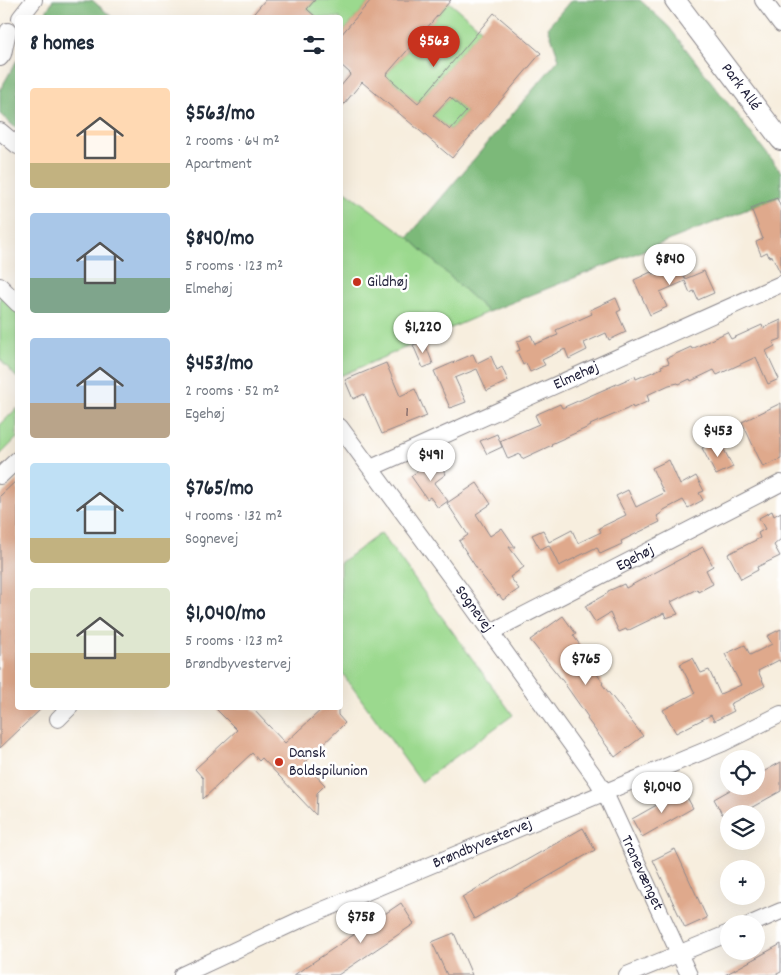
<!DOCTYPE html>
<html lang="en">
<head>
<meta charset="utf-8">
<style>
  :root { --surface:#fff; --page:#f2f2f3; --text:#1f2937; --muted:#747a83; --accent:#c8321e }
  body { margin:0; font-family:Dekko,sans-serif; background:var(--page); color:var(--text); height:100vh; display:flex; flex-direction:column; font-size:19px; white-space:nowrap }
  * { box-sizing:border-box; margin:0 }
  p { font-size:16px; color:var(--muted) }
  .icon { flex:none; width:28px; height:28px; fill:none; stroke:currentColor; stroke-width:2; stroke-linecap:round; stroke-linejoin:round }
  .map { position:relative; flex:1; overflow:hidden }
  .side { position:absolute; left:15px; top:15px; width:328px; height:695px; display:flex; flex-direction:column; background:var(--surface); border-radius:5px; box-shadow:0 5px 20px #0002 }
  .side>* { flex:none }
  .controls { position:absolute; left:720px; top:750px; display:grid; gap:10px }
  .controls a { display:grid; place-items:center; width:45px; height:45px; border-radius:50%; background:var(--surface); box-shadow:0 5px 20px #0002; font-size:25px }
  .price { position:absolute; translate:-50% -42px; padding:0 11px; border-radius:18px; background:#fff; color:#222; font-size:16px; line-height:32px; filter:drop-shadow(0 1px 2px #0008) }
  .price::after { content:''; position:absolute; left:50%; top:30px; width:15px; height:11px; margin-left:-8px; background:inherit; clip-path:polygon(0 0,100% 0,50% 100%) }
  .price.current { background:var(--accent); color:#fff }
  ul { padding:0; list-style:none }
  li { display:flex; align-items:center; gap:15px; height:125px; padding:0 15px }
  li span { display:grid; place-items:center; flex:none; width:140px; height:100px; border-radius:5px; color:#555 }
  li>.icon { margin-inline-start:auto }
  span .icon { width:60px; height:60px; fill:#fffc; stroke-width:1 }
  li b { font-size:21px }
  h2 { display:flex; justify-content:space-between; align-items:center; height:60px; padding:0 15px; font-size:21px }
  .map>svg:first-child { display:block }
  .green { fill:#9bd98e; stroke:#5e7e64 }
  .forest { fill:#7cb979; stroke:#4f6e5a }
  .building { fill:#dfa98c; fill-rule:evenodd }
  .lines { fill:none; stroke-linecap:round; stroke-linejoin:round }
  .minor-casing { stroke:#8c888c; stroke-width:18 }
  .tertiary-casing { stroke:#8c888c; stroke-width:22 }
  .minor { stroke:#fff; stroke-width:16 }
  .tertiary { stroke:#fff; stroke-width:20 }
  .poi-dot { fill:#c8321e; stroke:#fff; stroke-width:2 }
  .labels { text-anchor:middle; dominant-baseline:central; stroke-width:5; stroke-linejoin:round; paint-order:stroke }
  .number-label { font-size:14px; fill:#51444f }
  .street-label { font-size:16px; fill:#22223b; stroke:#fff }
  .poi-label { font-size:16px; fill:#22223b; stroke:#fff; text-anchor:start }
</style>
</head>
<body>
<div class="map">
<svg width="781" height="975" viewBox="0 0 781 975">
  <rect width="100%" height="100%" fill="#fff"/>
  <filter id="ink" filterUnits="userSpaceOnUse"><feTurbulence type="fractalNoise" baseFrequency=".02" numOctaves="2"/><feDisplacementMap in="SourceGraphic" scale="10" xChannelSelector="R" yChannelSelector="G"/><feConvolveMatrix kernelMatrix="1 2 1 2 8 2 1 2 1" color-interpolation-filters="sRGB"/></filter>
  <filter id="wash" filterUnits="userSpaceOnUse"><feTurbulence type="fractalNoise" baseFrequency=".0096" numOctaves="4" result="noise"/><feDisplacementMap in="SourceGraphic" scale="20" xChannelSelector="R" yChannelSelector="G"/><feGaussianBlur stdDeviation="1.12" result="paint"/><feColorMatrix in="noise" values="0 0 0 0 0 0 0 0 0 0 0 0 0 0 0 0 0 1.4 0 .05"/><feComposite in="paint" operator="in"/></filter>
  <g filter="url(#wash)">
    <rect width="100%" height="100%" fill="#f7eede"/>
    <!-- green -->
    <g class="green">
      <polygon points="315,0 371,0 340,36 340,18 317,17 307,9"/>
      <polygon points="449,2 481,29 418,103 386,75"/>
      <polygon points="450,97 466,112 450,130 433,115"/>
      <polygon points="340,187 408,237 488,312 340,376"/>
      <polygon points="0,293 17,312 17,378 0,359"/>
      <polygon points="17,408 17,438 0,455 0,425"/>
      <polygon points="381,533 513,715 421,782 340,670 340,563"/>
    </g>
    <!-- forest -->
    <g class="forest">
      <polygon points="53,0 92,0 112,17 43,17"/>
      <polygon points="571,0 640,0 669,27 781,172 781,196 488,312 408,237 559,59 548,27"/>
      <polygon points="17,60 18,129 17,129 0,114 0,90"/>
    </g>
    <g id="blocks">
      <!-- building -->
      <g class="building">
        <polygon points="265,0 315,0 307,9 317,18 250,18"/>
        <path d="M371,0h80l-65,75 32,28 76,-90 47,40 -89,105 -90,-76 -22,27v-22l11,-13 -11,-10v-28zM450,97l16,15 -16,18 -17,-15z"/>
        <polygon points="777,198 781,208 781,274 772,256 769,257 767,252 761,255 756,242 763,239 751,208"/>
        <polygon points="678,264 685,279 704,271 714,293 698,300 694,291 690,293 685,281 660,292 667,307 650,315 634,280 651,272 653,274"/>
        <polygon points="616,298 621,310 617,312 626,332 609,340 606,333 584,343 587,350 569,359 565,349 542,360 545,365 530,372 526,363 523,365 517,351 520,350 517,342 531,335 535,344 558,335 556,330 592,314 590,310"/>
        <polygon points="781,320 781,339 773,342 775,346 766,351 779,379 768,384 756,357 717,375 714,370 691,381 690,379 679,384 678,383 669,385 647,395 649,401 633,408 632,406 627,409 590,425 591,426 551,444 552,445 522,459 520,454 508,459 500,441 539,424 535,415 560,404 562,408 635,376 636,379 662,368 661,366 669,363 667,358 691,347 692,349 727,332 731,339 762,325 763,328"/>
        <polygon points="424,341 433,364 423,368 413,345"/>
        <polygon points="473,354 477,363 491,356 497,370 502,367 508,381 487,391 477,369 455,378 466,402 450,408 434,371"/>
        <polygon points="386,363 400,396 415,389 427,416 382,434 364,394 353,399 345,380"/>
        <polygon points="781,403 781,459 763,467 742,422"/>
        <polygon points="497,434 502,447 487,454 480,441"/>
        <polygon points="719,440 733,467 716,475 702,448"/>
        <polygon points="435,458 446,474 434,483 448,501 438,508 430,497 427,499 411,476"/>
        <polygon points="669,460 680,485 696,476 704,491 699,493 703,500 688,508 683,500 662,511 663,512 657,516 660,522 621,541 622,544 600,554 597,547 559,566 549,545 540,549 532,535 543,530 549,542 572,530 578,543 601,532 599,528 626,515 616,496 628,490 636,507 664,493 652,468"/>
        <polygon points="18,479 18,708 42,708 0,748 0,496"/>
        <polygon points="477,483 491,504 476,514 490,536 502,528 515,547 509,547 524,567 510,577 519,589 503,600 499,595 498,596 479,572 459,541 468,535 447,503"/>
        <polygon points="772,511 774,516 781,512 781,539 774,545 780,556 757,567 758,570 741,579 728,554 760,538 758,533 765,529 759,518"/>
        <polygon points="703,547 713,566 706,570 713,584 698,592 697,589 671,602 678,614 666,618 664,613 627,631 626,629 619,632 610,613 595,622 585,606 608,593 608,591 624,584 626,588"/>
        <polygon points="563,616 576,634 573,635 591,661 589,662 603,683 602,684 643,736 615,757 587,719 588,717 562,680 530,640"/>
        <polygon points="781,629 781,663 779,660 758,671 765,686 730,704 734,711 714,721 711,715 676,733 663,710 695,693 680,664 693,658 701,673 709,670 720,694 741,685 725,654 745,645 750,655 772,644 767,636"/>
        <polygon points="215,708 252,708 285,743 323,708 338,708 338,715 345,723 304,763 325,785 317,793 316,815 262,758 259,761 252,753 203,799 203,778 195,769 237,730"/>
        <polygon points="781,762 781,791 740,814 722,814 714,799 737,786 756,786 756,776"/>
        <polygon points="683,790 693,808 642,837 632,819"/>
        <polygon points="583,828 595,850 474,919 462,897"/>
        <polygon points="675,849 707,918 685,928 653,860"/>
        <polygon points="401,903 414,924 338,975 294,975"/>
        <polygon points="454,933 472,975 447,975 432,942"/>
        <polygon points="781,944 781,972 775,975 725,975"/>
      </g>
    </g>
  </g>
  <g filter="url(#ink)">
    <use href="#blocks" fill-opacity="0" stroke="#8c888c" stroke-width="1"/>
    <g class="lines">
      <defs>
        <g id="minor">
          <polyline points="763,0 781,24"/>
          <polyline points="20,18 34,0"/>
          <polyline points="0,58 3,54 8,31"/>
          <polyline points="0,131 18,146"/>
          <polyline points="0,286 18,304"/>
          <path id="s1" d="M340,427l124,168 133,185 8,13 84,182"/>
          <path id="s2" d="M371,468l410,-184"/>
          <polyline points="0,476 18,459"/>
          <path id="s3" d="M491,632l290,-149"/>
          <polyline points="58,719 69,708"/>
          <polyline points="751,924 781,911"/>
          <path id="s4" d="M182,975l122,-57 419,-175 58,-29"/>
          <polyline points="627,975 729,933"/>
        </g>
        <g id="tertiary">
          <path id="s5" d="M675,0l106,140"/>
        </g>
      </defs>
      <!-- minor casing -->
      <use href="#minor" class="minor-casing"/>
      <!-- tertiary casing -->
      <use href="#tertiary" class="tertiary-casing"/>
      <!-- minor -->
      <use href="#minor" class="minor"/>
      <!-- tertiary -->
      <use href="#tertiary" class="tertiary"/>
    </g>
  </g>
  <!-- markers -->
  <g class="poi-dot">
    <circle cx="357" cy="282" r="5"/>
    <circle cx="279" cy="762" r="5"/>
  </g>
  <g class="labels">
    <!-- number labels -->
    <g class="number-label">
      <text x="407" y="413">1</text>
    </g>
    <!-- street labels -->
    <g class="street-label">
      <text stroke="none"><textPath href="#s5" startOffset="109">Park Allé</textPath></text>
      <text stroke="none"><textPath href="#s2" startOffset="225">Elmehøj</textPath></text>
      <text stroke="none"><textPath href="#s3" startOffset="162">Egehøj</textPath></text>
      <text stroke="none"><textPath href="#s1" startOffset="226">Sognevej</textPath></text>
      <text stroke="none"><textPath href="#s4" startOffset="328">Brøndbyvestervej</textPath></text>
      <text stroke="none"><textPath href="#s1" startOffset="540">Tranevænget</textPath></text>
    </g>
    <!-- poi labels -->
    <g class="poi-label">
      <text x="367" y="282">Gildhøj</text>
      <text x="289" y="753">Dansk<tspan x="289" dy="18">Boldspilunion</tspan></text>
    </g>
  </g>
</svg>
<div class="controls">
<a><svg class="icon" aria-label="locate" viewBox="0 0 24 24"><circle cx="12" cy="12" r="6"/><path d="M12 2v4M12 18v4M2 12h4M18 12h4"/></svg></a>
<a><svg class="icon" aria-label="layers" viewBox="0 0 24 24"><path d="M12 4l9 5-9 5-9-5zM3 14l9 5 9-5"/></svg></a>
<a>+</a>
<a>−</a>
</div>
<b class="price current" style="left:434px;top:68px">$563</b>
<b class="price" style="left:670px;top:286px">$840</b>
<b class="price" style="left:423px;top:354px">$1,220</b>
<b class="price" style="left:718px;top:458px">$453</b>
<b class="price" style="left:431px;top:482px">$491</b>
<b class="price" style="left:586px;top:686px">$765</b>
<b class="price" style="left:662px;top:814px">$1,040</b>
<b class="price" style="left:361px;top:944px">$758</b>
<section class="side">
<h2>8 homes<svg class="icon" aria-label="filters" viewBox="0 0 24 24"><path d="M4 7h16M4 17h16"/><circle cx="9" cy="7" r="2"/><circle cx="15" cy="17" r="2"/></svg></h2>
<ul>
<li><span style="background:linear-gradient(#ffd9b3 75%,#c2b280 0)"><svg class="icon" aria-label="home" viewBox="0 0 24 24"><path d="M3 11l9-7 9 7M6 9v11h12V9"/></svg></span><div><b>$563/mo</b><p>2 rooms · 64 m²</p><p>Apartment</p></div></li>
<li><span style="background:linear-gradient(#a9c7e8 65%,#7fa58c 0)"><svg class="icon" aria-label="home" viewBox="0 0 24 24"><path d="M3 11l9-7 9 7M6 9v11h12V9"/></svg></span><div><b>$840/mo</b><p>5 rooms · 123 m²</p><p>Elmehøj</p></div></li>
<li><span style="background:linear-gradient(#a9c7e8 65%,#b9a48a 0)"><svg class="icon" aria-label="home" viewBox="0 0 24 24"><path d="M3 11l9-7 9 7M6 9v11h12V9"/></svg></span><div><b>$453/mo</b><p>2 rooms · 52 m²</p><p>Egehøj</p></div></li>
<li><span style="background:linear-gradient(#bfe0f5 75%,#c2b280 0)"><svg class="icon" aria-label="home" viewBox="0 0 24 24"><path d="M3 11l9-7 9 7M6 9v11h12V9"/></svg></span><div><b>$765/mo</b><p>4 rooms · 132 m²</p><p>Sognevej</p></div></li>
<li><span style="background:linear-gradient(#dfe7d0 65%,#c2b280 0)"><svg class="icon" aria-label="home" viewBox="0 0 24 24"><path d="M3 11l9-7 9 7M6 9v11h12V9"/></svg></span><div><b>$1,040/mo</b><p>5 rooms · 123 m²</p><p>Brøndbyvestervej</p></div></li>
</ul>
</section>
</div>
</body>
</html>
